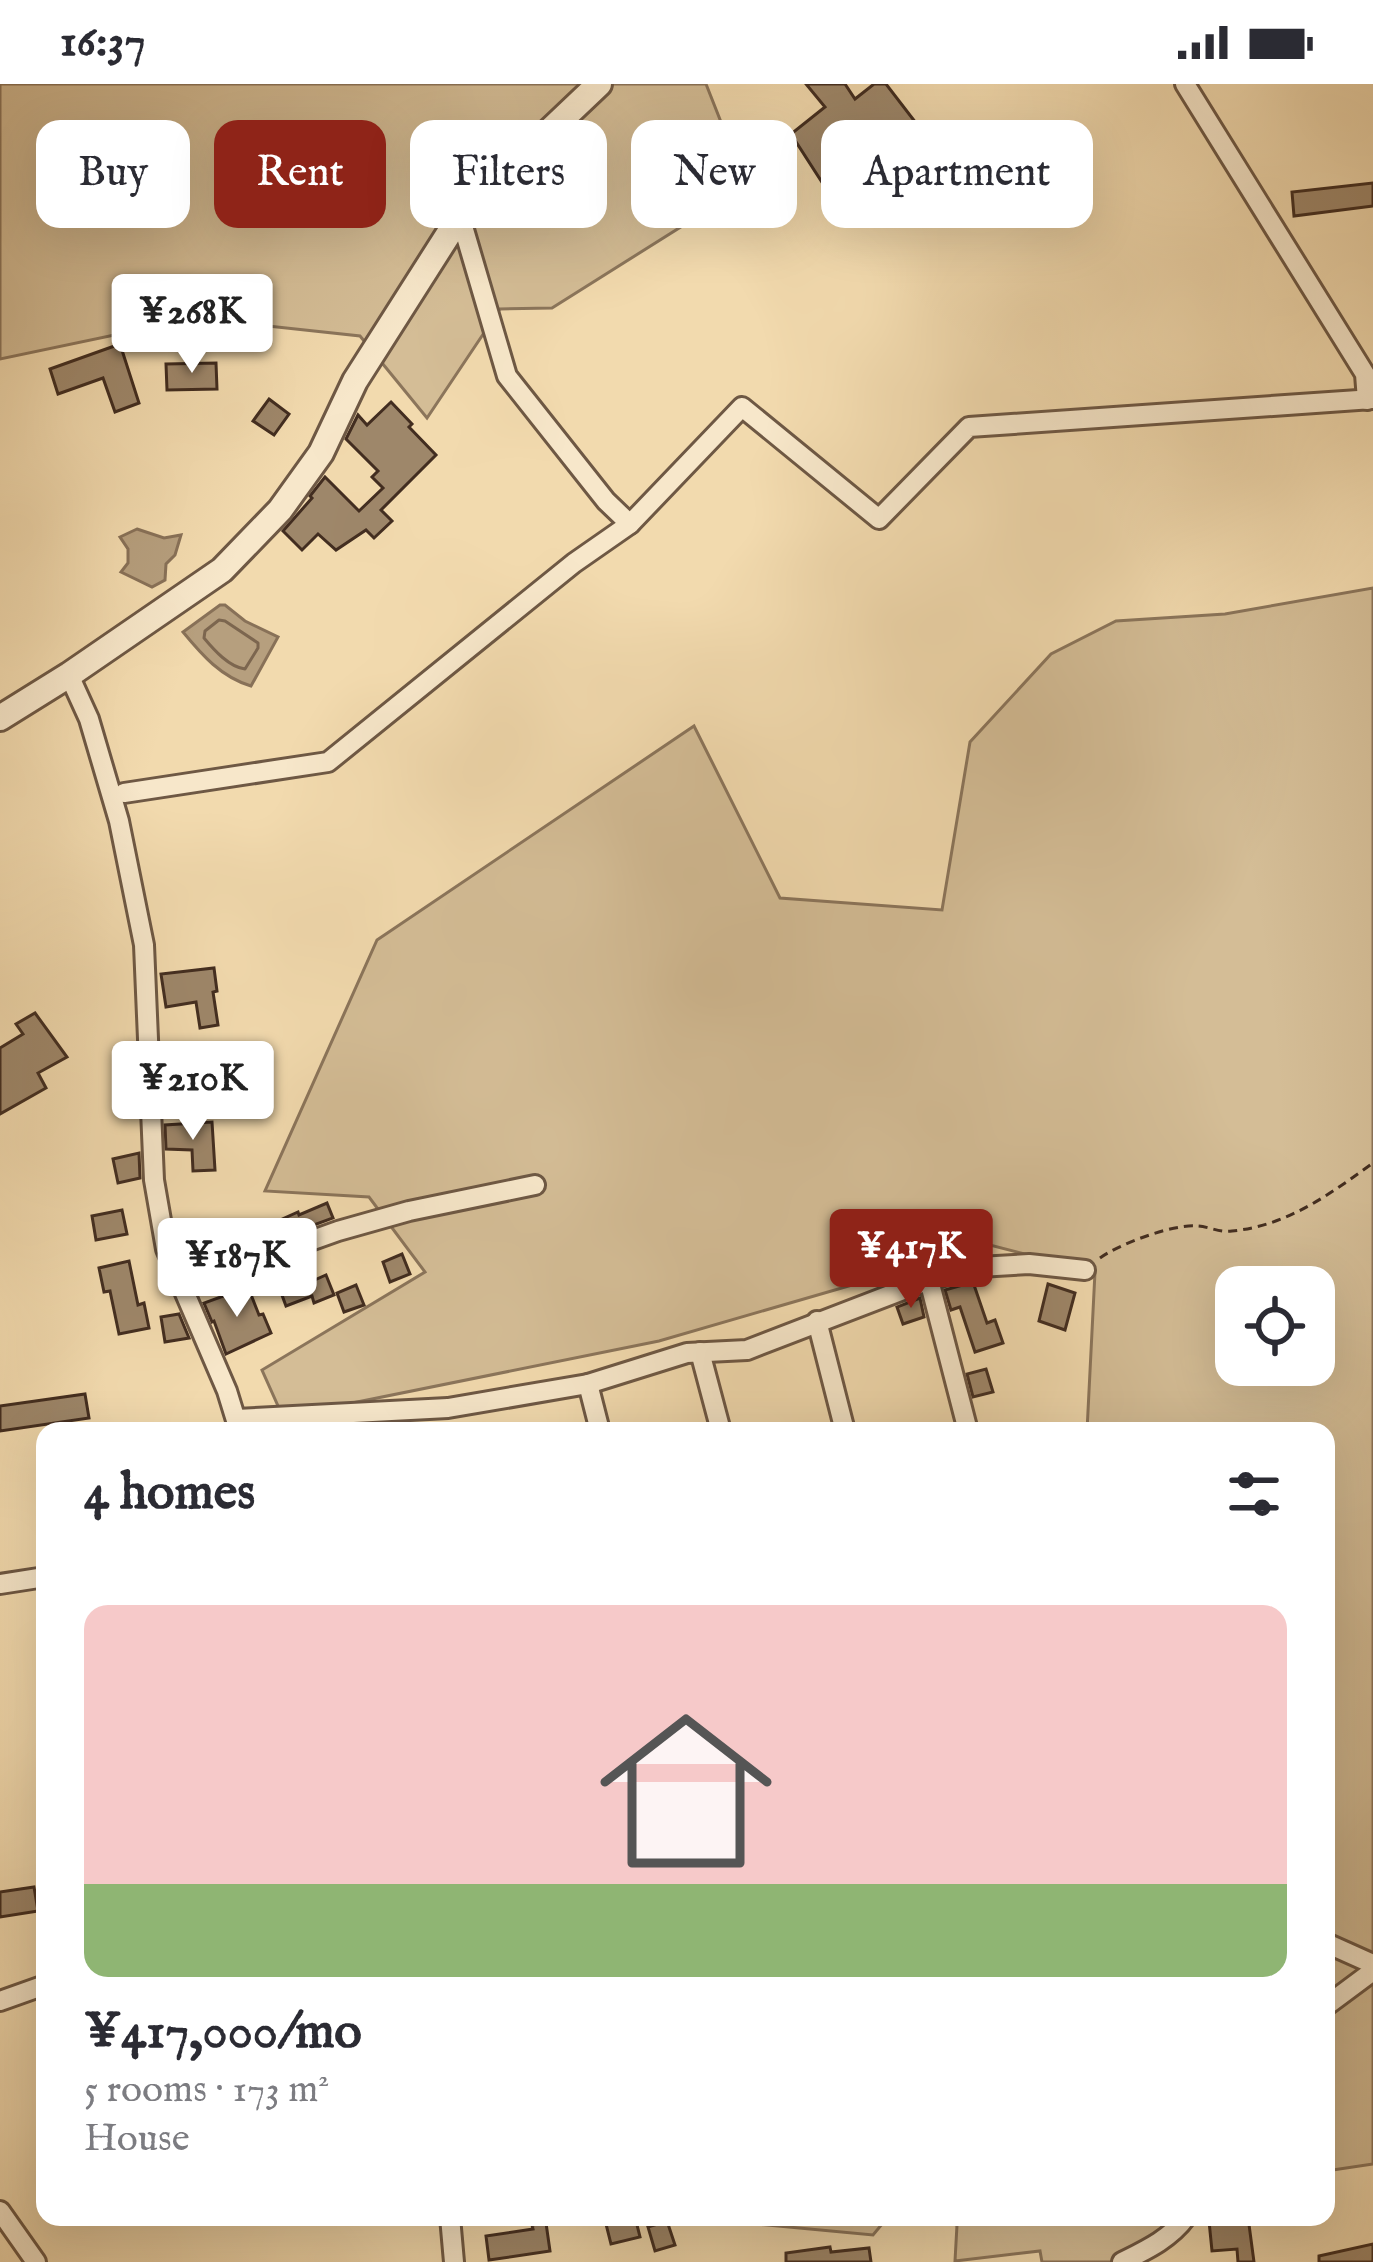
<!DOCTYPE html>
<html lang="en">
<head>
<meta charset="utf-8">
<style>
  :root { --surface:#fff; --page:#f7f7f7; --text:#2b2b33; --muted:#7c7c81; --line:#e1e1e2; --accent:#8f2418 }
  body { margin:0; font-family:"IM FELL English",serif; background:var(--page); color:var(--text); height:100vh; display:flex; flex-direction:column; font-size:45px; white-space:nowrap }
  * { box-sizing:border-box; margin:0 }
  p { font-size:39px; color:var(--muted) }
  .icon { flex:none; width:66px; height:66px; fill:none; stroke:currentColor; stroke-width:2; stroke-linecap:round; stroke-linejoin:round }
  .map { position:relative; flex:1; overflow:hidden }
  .panel { position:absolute; left:36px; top:1338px; width:1299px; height:804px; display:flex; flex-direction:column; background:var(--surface); border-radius:24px; box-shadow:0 12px 48px #0002 }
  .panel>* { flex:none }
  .hud { position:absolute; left:36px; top:36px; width:1302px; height:108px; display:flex; gap:24px }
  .tools { position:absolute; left:1215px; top:1182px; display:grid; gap:24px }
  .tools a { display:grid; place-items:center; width:120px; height:120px; border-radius:24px; background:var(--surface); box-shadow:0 12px 48px #0002; font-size:60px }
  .price { position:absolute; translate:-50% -102px; padding:0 27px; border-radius:12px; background:#fff; color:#222; font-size:39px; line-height:78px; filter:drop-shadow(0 3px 6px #0008) }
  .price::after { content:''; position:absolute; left:50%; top:72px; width:36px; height:27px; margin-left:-18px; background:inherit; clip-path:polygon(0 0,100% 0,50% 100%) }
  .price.on { background:var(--accent); color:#fff }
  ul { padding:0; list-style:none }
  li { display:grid; align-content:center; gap:24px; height:636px; padding:0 48px }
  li+li { border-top:3px solid var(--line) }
  li span { display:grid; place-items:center; height:372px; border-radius:24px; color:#555 }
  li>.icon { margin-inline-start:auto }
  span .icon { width:216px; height:216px; fill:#fffc; stroke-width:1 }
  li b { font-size:51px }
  h2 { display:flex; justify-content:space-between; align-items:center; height:144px; padding:0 48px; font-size:51px }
  .chip { padding:0 42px; border-radius:24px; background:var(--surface); box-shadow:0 12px 48px #0002; font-size:42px; line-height:108px }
  .chip.on { background:var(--accent); color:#fff }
  .status { display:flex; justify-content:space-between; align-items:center; height:84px; padding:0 60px; background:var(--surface); direction:ltr }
  .status svg { height:33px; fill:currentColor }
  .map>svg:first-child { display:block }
  .green { fill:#d4bd96; stroke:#8b755b; stroke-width:3; fill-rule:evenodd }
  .water { fill:#b69f7e; stroke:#887158; stroke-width:3 }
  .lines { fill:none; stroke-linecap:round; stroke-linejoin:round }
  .shore { stroke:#7c664f; stroke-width:3 }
  .building { fill:#9e876a; stroke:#422d20; stroke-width:3 }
  .minor-casing { stroke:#6e5844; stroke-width:24 }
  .tertiary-casing { stroke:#6e5844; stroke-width:30 }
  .path { stroke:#422d20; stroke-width:3; stroke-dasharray:9 6; stroke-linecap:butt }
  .minor { stroke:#f7e7ca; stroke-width:18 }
  .tertiary { stroke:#f7e7ca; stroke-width:24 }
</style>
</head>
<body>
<div class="status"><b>16:37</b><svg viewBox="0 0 49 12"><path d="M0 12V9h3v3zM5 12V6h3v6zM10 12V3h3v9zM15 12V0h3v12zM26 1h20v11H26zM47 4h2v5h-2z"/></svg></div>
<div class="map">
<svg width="1373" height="2178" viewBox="0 0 1373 2178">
  <rect width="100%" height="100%" fill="#f2daae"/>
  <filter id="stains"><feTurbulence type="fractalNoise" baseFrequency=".00167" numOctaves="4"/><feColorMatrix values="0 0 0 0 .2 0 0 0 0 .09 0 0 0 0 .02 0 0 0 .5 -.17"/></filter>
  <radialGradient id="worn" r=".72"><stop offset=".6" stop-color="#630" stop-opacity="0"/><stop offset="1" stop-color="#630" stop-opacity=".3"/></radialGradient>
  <!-- green -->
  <g class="green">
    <polygon points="0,0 706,0 730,61 722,117 552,224 500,225 427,334 360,252 241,239 162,241 0,275"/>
    <path d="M1373,504v1576l-47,7v-740h-239l8,-159 -105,-27 -331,96 -376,76 -21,-47 163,-98 -56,-75 -104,-6 112,-251 317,-214 86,172 162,12 28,-168 81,-88 65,-33 109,-7zM1236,1203h78v78h-78z"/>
    <polygon points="723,2133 888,2133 873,2151 725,2137"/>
    <polygon points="920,2133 1183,2133 1119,2178 1042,2178 1040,2167 955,2177 957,2141"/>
  </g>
  <!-- water -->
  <g class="water">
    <polygon points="137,445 164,454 181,451 175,471 166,480 165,496 152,503 121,488 128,479 128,465 120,453"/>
    <path d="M220,521h5l20,16 33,16 -27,49c-30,-9 -49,-31 -68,-54z"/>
  </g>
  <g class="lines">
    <!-- shore -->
    <path class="shore" d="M219,536l6,1 33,22v5l-13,21c-16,-2 -31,-19 -41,-31l1,-7z"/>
  </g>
  <!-- building -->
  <g class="building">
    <polygon points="806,0 845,0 855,15 874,0 886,0 936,65 845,134 791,50 825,23"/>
    <polygon points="1373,99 1373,122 1294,132 1292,108"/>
    <polygon points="120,260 139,319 115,328 103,294 58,310 50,285"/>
    <polygon points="216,279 217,305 167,306 166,280"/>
    <polygon points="269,315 289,330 274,351 253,337"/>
    <polygon points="391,318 412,340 409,343 436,371 381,426 392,437 374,454 366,446 336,466 318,450 302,466 283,447 312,414 310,412 325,393 359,427 383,404 372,393 378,387 346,355 358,331 367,341"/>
    <polygon points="214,884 217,907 213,908 218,941 200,944 196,918 166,923 161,890"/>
    <polygon points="35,929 67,973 38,989 46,1004 0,1030 0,964 23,950 16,940"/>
    <polygon points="212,1038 215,1086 193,1087 192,1066 166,1065 165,1041"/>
    <polygon points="139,1069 140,1094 118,1099 113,1075"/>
    <polygon points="327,1119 333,1134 257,1162 251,1144 269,1136 271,1140 298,1128 299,1131"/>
    <polygon points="122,1126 127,1150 96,1156 92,1132"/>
    <polygon points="203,1162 210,1178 190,1186 184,1170"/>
    <polygon points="402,1170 410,1190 390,1198 383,1178"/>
    <polygon points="129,1177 138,1221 144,1219 149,1244 119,1250 110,1207 104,1208 99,1184"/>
    <polygon points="326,1191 334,1211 314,1219 312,1212 286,1222 279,1203 298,1195 301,1202"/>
    <polygon points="973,1198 987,1239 995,1236 1003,1259 975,1268 960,1223 951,1226 945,1206"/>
    <polygon points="1048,1200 1075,1209 1065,1246 1039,1237"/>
    <polygon points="356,1201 364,1221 344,1228 337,1209"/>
    <polygon points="248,1203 259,1231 263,1230 271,1249 226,1270 214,1237 212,1238 204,1219"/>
    <polygon points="920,1214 924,1233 903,1240 897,1223"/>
    <polygon points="179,1230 189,1254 165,1258 161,1233"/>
    <polygon points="986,1285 993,1308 973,1313 967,1290"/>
    <polygon points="85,1310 89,1334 0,1347 0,1322"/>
    <polygon points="34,1803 38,1827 0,1833 0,1808"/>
    <polygon points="618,2133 635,2133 640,2153 611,2160 605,2136"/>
    <polygon points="1248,2133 1254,2178 1238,2178 1237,2165 1212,2167 1209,2137"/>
    <polygon points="667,2137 675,2161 655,2167 648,2143"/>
    <polygon points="546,2139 550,2167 489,2176 486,2152 533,2145 532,2141"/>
    <polygon points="1373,2160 1373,2178 1319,2178 1319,2172"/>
    <polygon points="830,2163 831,2168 869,2164 871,2178 786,2178 786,2169"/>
  </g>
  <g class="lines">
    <defs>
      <g id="minor">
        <polyline points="1185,0 1365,290 1367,316"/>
        <polyline points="460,132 507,292 606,417 630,440"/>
        <polyline points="69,591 89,635 119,737 144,861 154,1096 166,1165 227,1307 239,1346"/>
        <polyline points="124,709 328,678 574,479 630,440 742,323 879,435 969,343 1373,315"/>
        <polyline points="929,1196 968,1347"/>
        <polyline points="184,1202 338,1147 409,1127 535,1101"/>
        <polyline points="817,1237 845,1347"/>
        <polyline points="700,1268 721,1347"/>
        <polyline points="588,1300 600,1347"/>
        <polyline points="237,1335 448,1324 588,1300 687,1269 747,1266 929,1196 979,1183 1029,1180 1085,1186"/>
        <polyline points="0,1500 45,1493"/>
        <polyline points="1326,1859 1373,1880"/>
        <polyline points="0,1917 45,1901"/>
        <polyline points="1326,1922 1373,1887"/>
        <polyline points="0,2127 36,2178"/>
        <polyline points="450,2133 454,2178"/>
        <path d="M1122,2178c24,-12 48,-23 64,-45"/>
      </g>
      <polyline id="tertiary" points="0,634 69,591 222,486 280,426 321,369 355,297 460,132 599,0"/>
    </defs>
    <!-- minor casing -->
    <use href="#minor" class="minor-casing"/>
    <!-- tertiary casing -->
    <use href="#tertiary" class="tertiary-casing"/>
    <!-- path -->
    <path class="path" d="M1100,1174c19,-14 73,-34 96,-32 12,0 24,7 36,5 55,-5 98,-37 141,-68"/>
    <!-- minor -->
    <use href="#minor" class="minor"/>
    <!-- tertiary -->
    <use href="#tertiary" class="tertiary"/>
  </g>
  <rect width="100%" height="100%" filter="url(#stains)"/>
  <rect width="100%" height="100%" fill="url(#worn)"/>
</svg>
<div class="tools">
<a><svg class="icon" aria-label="locate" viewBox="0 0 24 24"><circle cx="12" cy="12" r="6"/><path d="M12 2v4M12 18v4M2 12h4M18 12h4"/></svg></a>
</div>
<b class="price" style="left:192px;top:292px">¥268K</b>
<b class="price" style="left:193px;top:1059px">¥210K</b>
<b class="price on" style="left:911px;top:1227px">¥417K</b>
<b class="price" style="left:237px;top:1236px">¥187K</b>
<div class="hud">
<a class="chip">Buy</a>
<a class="chip on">Rent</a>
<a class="chip">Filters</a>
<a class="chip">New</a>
<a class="chip">Apartment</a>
</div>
<section class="panel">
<h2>4 homes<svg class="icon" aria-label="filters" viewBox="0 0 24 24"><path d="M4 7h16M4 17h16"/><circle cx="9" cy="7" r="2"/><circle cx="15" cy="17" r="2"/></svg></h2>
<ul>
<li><span style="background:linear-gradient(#f6c9c9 75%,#8fb573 0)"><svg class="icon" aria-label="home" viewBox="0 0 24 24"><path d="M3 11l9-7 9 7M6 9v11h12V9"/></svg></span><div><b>¥417,000/mo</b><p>5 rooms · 173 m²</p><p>House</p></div></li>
</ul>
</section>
</div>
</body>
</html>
